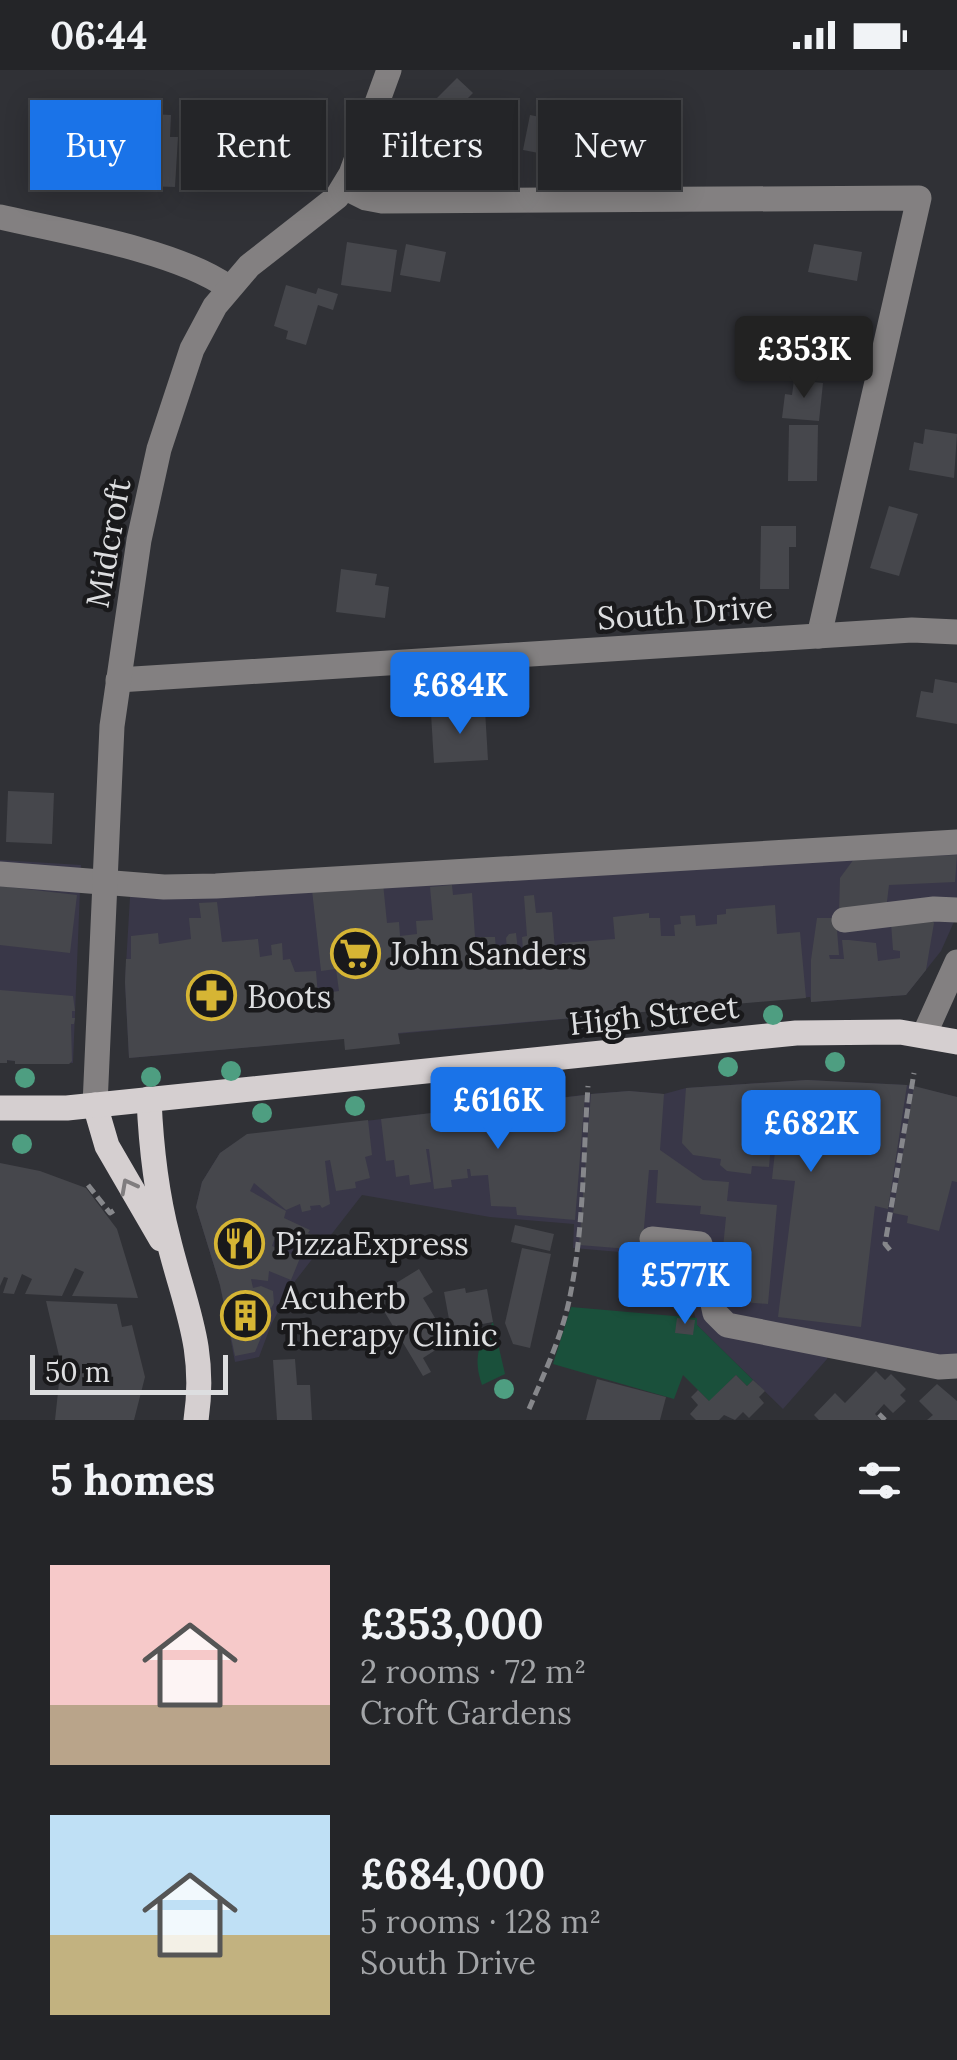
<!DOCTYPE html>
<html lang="en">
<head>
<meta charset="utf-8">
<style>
  :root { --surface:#242528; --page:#2c2d30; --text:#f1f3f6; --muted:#a3a5a8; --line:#414245; --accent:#1a73e8 }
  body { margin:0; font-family:Lora,serif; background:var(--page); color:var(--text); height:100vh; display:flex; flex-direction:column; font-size:38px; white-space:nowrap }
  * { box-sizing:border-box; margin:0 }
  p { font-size:32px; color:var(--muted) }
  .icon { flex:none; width:55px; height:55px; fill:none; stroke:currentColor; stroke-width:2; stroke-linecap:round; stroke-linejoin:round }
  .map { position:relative; height:1350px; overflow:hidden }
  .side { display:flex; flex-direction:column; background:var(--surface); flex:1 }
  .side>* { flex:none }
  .top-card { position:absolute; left:30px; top:30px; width:898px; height:90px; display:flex; gap:20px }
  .scale { position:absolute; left:30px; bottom:25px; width:198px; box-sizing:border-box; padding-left:10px; border:5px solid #dddee0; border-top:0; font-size:28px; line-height:35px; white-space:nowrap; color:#dddee0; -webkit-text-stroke:8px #19191b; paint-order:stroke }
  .price { position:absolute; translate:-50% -85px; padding:0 22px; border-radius:10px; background:var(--accent); color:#fff; font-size:32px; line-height:65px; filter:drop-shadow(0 2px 5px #0008) }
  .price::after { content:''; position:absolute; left:50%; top:60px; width:30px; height:22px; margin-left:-15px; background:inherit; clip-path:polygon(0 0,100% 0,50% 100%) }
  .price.on { background:#222; color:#fff }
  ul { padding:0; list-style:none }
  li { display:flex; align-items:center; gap:30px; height:250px; padding:0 50px }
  li span { display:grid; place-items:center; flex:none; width:280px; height:200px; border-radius:0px; color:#555 }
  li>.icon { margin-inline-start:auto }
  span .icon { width:120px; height:120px; fill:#fffc; stroke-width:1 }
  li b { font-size:42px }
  h2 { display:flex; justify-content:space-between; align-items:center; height:120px; padding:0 50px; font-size:42px }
  .chip { padding:0 35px; border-radius:0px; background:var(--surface); box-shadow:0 5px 25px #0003,0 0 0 2px var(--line); font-size:35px; line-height:90px }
  .chip.on { background:var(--accent); color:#fff }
  .status { display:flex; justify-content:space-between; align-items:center; height:70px; padding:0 50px; background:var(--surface); direction:ltr }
  .status svg { height:28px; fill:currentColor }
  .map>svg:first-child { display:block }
  .commercial { fill:#393748 }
  .green { fill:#1a503b }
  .building { fill:#46474c }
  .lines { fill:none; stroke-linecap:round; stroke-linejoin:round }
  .path { stroke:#86878b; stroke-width:5; stroke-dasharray:10 5; stroke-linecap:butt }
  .minor { stroke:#838081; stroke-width:25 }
  .major { stroke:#d5cfd0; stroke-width:25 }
  .tree { fill:#4e9e81 }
  .oneway { stroke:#807d7f }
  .labels { text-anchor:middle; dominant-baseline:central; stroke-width:9; stroke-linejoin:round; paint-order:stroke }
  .street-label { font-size:32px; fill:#dddee0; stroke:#19191b }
  .poi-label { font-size:32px; fill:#dddee0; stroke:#19191b; text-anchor:start }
</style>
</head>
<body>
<div class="status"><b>06:44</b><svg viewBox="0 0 49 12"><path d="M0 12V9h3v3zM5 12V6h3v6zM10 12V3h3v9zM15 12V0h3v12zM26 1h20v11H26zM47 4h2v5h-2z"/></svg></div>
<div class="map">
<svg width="957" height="1350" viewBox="0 0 957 1350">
  <rect width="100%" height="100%" fill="#303136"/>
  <!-- commercial -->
  <g class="commercial">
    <polygon points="957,761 957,845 941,881 906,925 811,932 810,927 129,988 125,912 131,810"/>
    <polygon points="0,790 81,795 73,993 0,990"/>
    <polygon points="807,1010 907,1015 957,1027 957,1285 945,1287 833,1265 827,1289 783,1339 697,1255 690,1225 670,1225 670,1204 683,1203 678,1187 573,1178 574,1154 490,1147 362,1125 292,1215 271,1255 259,1287 235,1292 220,1215 196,1137 202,1112 220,1083 247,1065 591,1024 629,1021 664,1024 686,1018"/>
  </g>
  <!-- green -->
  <g class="green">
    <polygon points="571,1237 697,1248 697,1255 753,1310 747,1316 736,1305 711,1330 723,1345 683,1305 674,1329 553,1294"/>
    <path d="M493,1252l12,52 -23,11c-9,-26 -4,-41 11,-63z"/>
  </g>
  <!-- building -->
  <g class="building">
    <polygon points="457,8 473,23 450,46 462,58 447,73 455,81 437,99 407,69 433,44 427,38"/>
    <polygon points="150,44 171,45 170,67 178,67 175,117 146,116"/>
    <polygon points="530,45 564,52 563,57 580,61 575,90 523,80"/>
    <polygon points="518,54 519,87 486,88 486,55"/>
    <polygon points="347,172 397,180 391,222 341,215"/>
    <polygon points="406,174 446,182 440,212 400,205"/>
    <polygon points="814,174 862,182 857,211 808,202"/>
    <polygon points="286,215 316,224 318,218 338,224 333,240 318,235 306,275 286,269 288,261 274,256"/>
    <polygon points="800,253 828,254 826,303 788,302 789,290 799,291"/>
    <polygon points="794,310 823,313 819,351 782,348 785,324 792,325"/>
    <polygon points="789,355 818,355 817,411 788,411"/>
    <polygon points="925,359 957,364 954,408 909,400 914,372 923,374"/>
    <polygon points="889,436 918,444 899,506 870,498"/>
    <polygon points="761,456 796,456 796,477 789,477 789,519 760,519"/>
    <polygon points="341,499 377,504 375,515 389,517 385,548 336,542"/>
    <polygon points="935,609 957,613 957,654 916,647 921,621 933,623"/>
    <polygon points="485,640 488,690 434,693 431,644"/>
    <polygon points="8,721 54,723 52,774 6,772"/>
    <polygon points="957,785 955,812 889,815 886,840 839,843 840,808 854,789"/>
    <polygon points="383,813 387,853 399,852 400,866 417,864 416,851 433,850 430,817 452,815 453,825 472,823 475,867 495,867 496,880 507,879 506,868 509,864 516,863 518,881 523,880 522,867 527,866 524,826 534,825 536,843 552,842 556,893 564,892 562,873 615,869 613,847 649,843 649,848 660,848 661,866 675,866 674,855 681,854 680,846 695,845 696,856 717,854 717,845 726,844 726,839 775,835 777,864 800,862 806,928 398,963 400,974 345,980 344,969 129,988 125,912 126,889 131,889 131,866 158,863 159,874 191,869 189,848 201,848 199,833 217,832 222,872 258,869 260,887 272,885 271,875 282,873 283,890 290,889 295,902 316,901 319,938 325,937 324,923 339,921 336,899 321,901 312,820"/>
    <polygon points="0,816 77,825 70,883 0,875"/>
    <polygon points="817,848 836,848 839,885 829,885 830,889 844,889 842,870 849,870 876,873 878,891 900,888 900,881 893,880 891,853 932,849 934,853 926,900 906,925 811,932 811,890"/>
    <polygon points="0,920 73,926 75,941 72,941 72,948 75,948 74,954 71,954 72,991 69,994 15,994 15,991 7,990 7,993 0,993"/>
    <polygon points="807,1010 907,1015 888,1139 875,1136 861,1257 778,1247 795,1111 772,1109 777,1063 772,1063 769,1097 752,1096 751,1104 727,1101 720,1095 721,1089 693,1085 682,1073 686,1018"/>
    <polygon points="914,1016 957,1027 957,1112 952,1111 939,1161 907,1153 908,1146 893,1143"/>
    <polygon points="629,1021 664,1024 660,1080 703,1110 729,1112 727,1131 777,1135 768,1234 718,1230 726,1147 700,1144 701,1136 656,1133 658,1100 649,1100 642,1180 579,1175 591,1024"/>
    <polygon points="585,1025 575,1150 517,1145 516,1137 491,1136 488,1105 471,1106 470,1099 467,1099 468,1108 451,1110 452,1117 434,1119 429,1079 426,1079 431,1112 410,1115 409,1105 396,1107 394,1090 386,1091 381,1049"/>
    <polygon points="368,1050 372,1085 365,1087 370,1108 355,1112 356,1118 336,1121 330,1090 325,1091 330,1134 322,1138 320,1135 310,1136 311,1140 302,1142 300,1134 286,1140 254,1113 250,1121 286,1141 284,1148 310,1160 308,1163 313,1165 308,1177 285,1168 282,1173 274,1170 272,1176 300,1188 291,1210 269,1201 268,1211 251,1209 253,1218 261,1216 273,1221 274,1233 268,1244 261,1247 264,1260 255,1282 235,1286 220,1215 196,1137 202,1112 220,1083 247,1064"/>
    <polygon points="0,1093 40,1101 86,1118 117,1159 138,1228 72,1226 84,1202 75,1198 62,1226 25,1224 32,1209 22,1204 14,1224 3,1223 8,1208 4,1207 0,1216"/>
    <polygon points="515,1155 554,1164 550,1181 511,1172"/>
    <polygon points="522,1178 551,1184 530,1278 513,1274 505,1253"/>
    <polygon points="419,1199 433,1222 423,1228 446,1266 434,1273 437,1279 423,1288 431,1302 423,1306 375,1226"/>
    <polygon points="465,1218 466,1223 487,1219 493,1252 451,1260 444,1222"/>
    <polygon points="46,1231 117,1234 122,1257 132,1255 145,1307 134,1350 55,1350 61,1294"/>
    <polygon points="677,1248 695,1250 693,1265 675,1263"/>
    <polygon points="295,1289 297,1315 310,1315 312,1350 277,1350 273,1290"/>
    <polygon points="876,1301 885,1310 891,1304 906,1319 900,1325 906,1331 893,1343 884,1334 875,1344 881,1350 819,1350 814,1345 835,1323 845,1333"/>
    <polygon points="736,1305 747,1316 753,1310 765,1321 759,1327 764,1333 749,1348 743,1342 735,1350 724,1345 719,1350 696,1350 690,1344 698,1335 691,1327 698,1320 709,1331"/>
    <polygon points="597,1309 666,1327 660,1350 586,1350"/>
    <polygon points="937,1314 957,1331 957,1350 927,1350 933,1345 919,1331"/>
  </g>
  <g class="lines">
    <!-- path -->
    <g class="path">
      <polyline points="88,1115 110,1143 116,1139"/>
      <polyline points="890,1180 885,1174 914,1003"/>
      <path d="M529,1339c15,-35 32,-71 40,-108 15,-70 14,-144 19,-215"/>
      <polyline points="879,1344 885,1350"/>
    </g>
    <!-- minor -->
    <g class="minor">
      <polyline points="344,117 366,128 382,131 919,128 819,566"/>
      <path d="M0,147c62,14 178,34 228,70"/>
      <polyline points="118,610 912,560 957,562"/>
      <polyline points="0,804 164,817 216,816 957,772"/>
      <polyline points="844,850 934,839 957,840"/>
      <polyline points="924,965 957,892"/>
      <polyline points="95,1035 112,656 139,470 159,379 192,279 215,236 249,196 337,127 351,104 389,0"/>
      <polyline points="652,1169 700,1174 715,1243 727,1255 939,1297 957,1296"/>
    </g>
    <!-- major -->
    <g class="major">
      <path d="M149,1029c2,47 7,93 19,139 16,67 39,109 28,182"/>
      <polyline points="95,1035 107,1076 161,1169"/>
      <polyline points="0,1038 67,1038 796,963 900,962 957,972"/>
    </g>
  </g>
  <!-- trees -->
  <g class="tree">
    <circle cx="773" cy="945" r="10"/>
    <circle cx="613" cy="959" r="10"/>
    <circle cx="835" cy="992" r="10"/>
    <circle cx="728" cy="997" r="10"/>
    <circle cx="231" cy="1001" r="10"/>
    <circle cx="151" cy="1007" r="10"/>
    <circle cx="25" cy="1008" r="10"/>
    <circle cx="480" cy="1020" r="10"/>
    <circle cx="355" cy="1036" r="10"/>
    <circle cx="262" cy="1043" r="10"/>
    <circle cx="22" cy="1074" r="10"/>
    <circle cx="504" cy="1319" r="10"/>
  </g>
  <!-- one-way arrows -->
  <defs><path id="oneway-chevron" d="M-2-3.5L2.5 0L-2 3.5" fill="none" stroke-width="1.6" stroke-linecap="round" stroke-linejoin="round" transform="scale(2.5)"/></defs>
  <use class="oneway" href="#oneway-chevron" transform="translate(128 1116) rotate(-118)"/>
  <!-- icons -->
  <defs>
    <symbol id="supermarket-ring" viewBox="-11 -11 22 22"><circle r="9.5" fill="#19191b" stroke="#d6b534" stroke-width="1.5"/><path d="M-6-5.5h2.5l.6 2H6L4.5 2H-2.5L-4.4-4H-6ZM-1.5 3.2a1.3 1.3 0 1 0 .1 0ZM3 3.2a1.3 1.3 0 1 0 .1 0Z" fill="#d6b534"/></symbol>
    <symbol id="pharmacy-ring" viewBox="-11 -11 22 22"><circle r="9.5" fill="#19191b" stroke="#d6b534" stroke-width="1.5"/><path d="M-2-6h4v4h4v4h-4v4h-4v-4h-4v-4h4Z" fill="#d6b534"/></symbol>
    <symbol id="restaurant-ring" viewBox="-11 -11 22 22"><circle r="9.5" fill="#19191b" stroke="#d6b534" stroke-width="1.5"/><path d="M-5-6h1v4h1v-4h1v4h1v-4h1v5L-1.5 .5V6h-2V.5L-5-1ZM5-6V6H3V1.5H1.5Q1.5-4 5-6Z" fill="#d6b534"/></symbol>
    <symbol id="building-ring" viewBox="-11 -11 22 22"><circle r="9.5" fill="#19191b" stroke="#d6b534" stroke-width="1.5"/><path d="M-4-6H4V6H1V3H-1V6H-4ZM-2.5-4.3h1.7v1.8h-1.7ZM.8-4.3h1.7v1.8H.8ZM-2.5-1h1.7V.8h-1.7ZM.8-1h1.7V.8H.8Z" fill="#d6b534"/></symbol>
  </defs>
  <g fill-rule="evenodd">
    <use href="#supermarket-ring" x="328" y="856" width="55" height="55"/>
    <use href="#pharmacy-ring" x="184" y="898" width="55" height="55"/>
    <use href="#restaurant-ring" x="212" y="1146" width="55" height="55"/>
    <use href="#building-ring" x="218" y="1218" width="55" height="55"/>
  </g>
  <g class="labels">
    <!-- street labels -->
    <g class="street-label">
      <text transform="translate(108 473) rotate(-80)">Midcroft</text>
      <text transform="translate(685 542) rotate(-4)">South Drive</text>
      <text transform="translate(654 945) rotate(-6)">High Street</text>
    </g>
    <!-- poi labels -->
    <g class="poi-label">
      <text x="390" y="883">John Sanders</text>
      <text x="247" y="926">Boots</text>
      <text x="275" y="1173">PizzaExpress</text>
      <text x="281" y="1227">Acuherb<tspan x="281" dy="37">Therapy Clinic</tspan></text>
    </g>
  </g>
</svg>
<div class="scale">50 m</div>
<b class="price on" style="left:804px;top:331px">£353K</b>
<b class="price" style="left:460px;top:667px">£684K</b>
<b class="price" style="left:498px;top:1082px">£616K</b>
<b class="price" style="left:811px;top:1105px">£682K</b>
<b class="price" style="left:685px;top:1257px">£577K</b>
<div class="top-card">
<a class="chip on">Buy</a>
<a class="chip">Rent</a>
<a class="chip">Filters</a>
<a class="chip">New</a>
</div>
</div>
<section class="side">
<h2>5 homes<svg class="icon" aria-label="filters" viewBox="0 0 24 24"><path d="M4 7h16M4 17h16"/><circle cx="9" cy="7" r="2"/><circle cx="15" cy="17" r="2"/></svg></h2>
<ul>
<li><span style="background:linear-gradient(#f6c9c9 70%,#b9a48a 0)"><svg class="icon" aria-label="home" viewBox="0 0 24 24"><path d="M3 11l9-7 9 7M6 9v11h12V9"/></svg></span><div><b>£353,000</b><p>2 rooms · 72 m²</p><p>Croft Gardens</p></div></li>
<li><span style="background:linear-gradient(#bfe0f5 60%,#c2b280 0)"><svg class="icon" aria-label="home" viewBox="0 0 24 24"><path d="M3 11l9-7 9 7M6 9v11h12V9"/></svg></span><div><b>£684,000</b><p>5 rooms · 128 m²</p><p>South Drive</p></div></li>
</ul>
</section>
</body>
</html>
